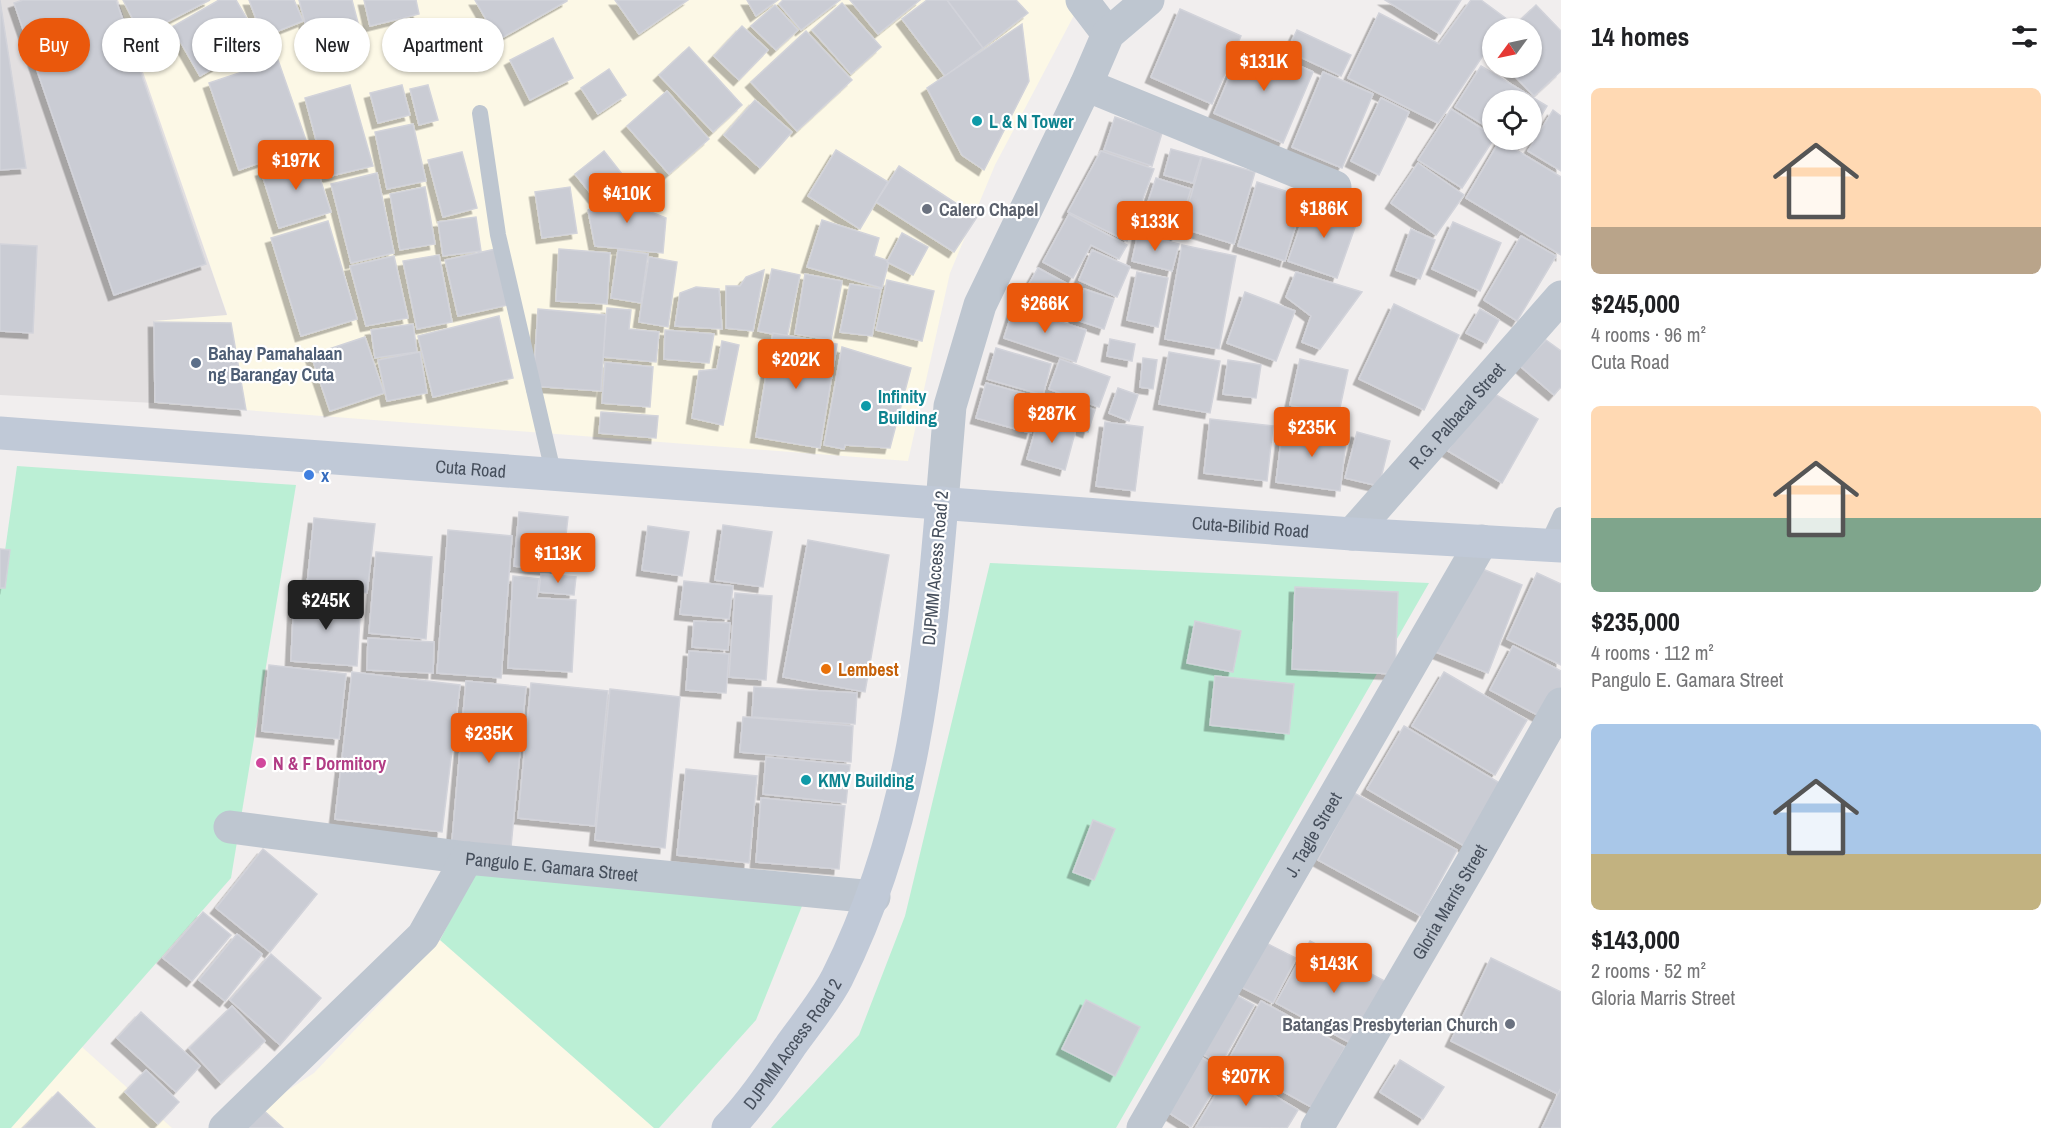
<!DOCTYPE html>
<html lang="en">
<head>
<meta charset="utf-8">
<style>
  :root { --surface:#fff; --page:#f2f2f2; --text:#202124; --muted:#757577; --accent:#ea580c }
  body { margin:0; font-family:"Archivo Narrow",sans-serif; background:var(--page); color:var(--text); height:100vh; display:flex; flex-direction:column; font-size:22px; white-space:nowrap }
  * { box-sizing:border-box; margin:0 }
  p { font-size:20px; color:var(--muted) }
  .icon { flex:none; width:33px; height:33px; fill:none; stroke:currentColor; stroke-width:2; stroke-linecap:round; stroke-linejoin:round }
  .map { position:relative; flex:1; overflow:hidden }
  .sheet { display:flex; flex-direction:column; background:var(--surface); width:510px }
  .sheet>* { flex:none }
  .guide { position:absolute; left:18px; top:18px; width:570px; height:54px; display:flex; gap:12px }
  .needle { width:39px; rotate:237deg }
  .controls { position:absolute; left:1482px; top:18px; display:grid; gap:12px }
  .controls a { display:grid; place-items:center; width:60px; height:60px; border-radius:50%; background:var(--surface); box-shadow:0 2px 4px #0004; font-size:30px }
  .price { position:absolute; translate:-50% -51px; padding:0 14px; border-radius:6px; background:var(--accent); color:#fff; font-size:20px; line-height:39px; filter:drop-shadow(0 2px 3px #0008) }
  .price::after { content:''; position:absolute; left:50%; top:36px; width:18px; height:14px; margin-left:-9px; background:inherit; clip-path:polygon(0 0,100% 0,50% 100%) }
  .price.on { background:#222; color:#fff }
  ul { padding:0; list-style:none }
  li { display:grid; align-content:center; gap:12px; height:318px; padding:0 30px }
  li span { display:grid; place-items:center; height:186px; border-radius:9px; color:#555 }
  li>.icon { margin-inline-start:auto }
  span .icon { width:108px; height:108px; fill:#fffc; stroke-width:1 }
  li b { font-size:26px }
  h2 { display:flex; justify-content:space-between; align-items:center; height:72px; padding:0 30px; font-size:26px }
  .pill { padding:0 21px; border-radius:27px; background:var(--surface); box-shadow:0 2px 4px #0004; font-size:21px; line-height:54px }
  .pill.on { background:var(--accent); color:#fff }
  main { display:flex; flex:1; min-height:0 }
  .map>svg:first-child { display:block }
  .commercial { fill:#fcf8e6 }
  .education { fill:#e2dfe0 }
  .green { fill:#bbefd5 }
  .building { fill:#caccd4; stroke:#d2d3da; stroke-width:1.5; filter:url(#shadow) }
  .lines { fill:none; stroke-linecap:round; stroke-linejoin:round }
  .lane { stroke:#bec6d0; stroke-width:16 }
  .street { stroke:#bec6d0; stroke-width:33 }
  .secondary { stroke:#c0c9d7; stroke-width:33 }
  .culture-dot { fill:#0f9aa8; stroke:#fff; stroke-width:2 }
  .worship-dot { fill:#6b7280; stroke:#fff; stroke-width:2 }
  .service-dot { fill:#5c6f8a; stroke:#fff; stroke-width:2 }
  .shop-dot { fill:#3f7fe0; stroke:#fff; stroke-width:2 }
  .food-dot { fill:#e8710a; stroke:#fff; stroke-width:2 }
  .hotel-dot { fill:#d1479c; stroke:#fff; stroke-width:2 }
  .labels { text-anchor:middle; dominant-baseline:central; stroke-width:4.5; stroke-linejoin:round; paint-order:stroke }
  .culture-label { font-size:18px; font-weight:bold; fill:#0d838f; stroke:#fff; text-anchor:start }
  .worship-label { font-size:18px; font-weight:bold; fill:#5b616d; stroke:#fff; text-anchor:start }
  .service-label { font-size:18px; font-weight:bold; fill:#4e5e75; stroke:#fff; text-anchor:start }
  .street-label { font-size:18px; fill:#464f5c; stroke:#fff }
  .shop-label { font-size:18px; font-weight:bold; fill:#366cbe; stroke:#fff; text-anchor:start }
  .food-label { font-size:18px; font-weight:bold; fill:#c56008; stroke:#fff; text-anchor:start }
  .hotel-label { font-size:18px; font-weight:bold; fill:#b23c85; stroke:#fff; text-anchor:start }
</style>
</head>
<body>
<main>
<div class="map">
<svg width="1561" height="1128" viewBox="0 0 1561 1128">
  <defs>
    <filter id="shadow"><feDropShadow dx="-5.5" dy="5.5" stdDeviation="0" flood-color="#0004"/></filter>
  </defs>
  <rect width="100%" height="100%" fill="#f1eeee"/>
  <!-- commercial -->
  <g class="commercial">
    <polygon points="118,0 1082,0 995,165 950,273 908,461 154,403 154,320 227,314"/>
    <polygon points="440,940 654,1128 241,1128 261,1108 314,1073"/>
    <polygon points="82,1047 172,1128 11,1128"/>
  </g>
  <!-- education -->
  <polygon class="education" points="0,0 118,0 227,315 154,321 154,403 0,395"/>
  <!-- green -->
  <g class="green">
    <polygon points="17,466 296,485 231,878 11,1128 0,1128 0,586"/>
    <polygon points="990,563 1429,583 1116,1128 771,1128 859,1035 905,916"/>
    <polygon points="478,866 804,901 756,1020 659,1128 654,1128 440,940"/>
  </g>
  <!-- building -->
  <g class="building">
    <polygon points="0,0 26,168 0,170"/>
    <polygon points="23,0 116,0 206,264 114,295 14,3"/>
    <polygon points="123,0 210,0 141,35"/>
    <polygon points="219,0 236,0 260,41 200,76 172,27"/>
    <polygon points="249,0 294,0 303,21 263,37"/>
    <polygon points="299,0 352,0 363,42 313,54"/>
    <polygon points="364,0 416,0 419,14 370,26"/>
    <polygon points="475,0 567,0 567,1 498,40"/>
    <polygon points="615,0 688,0 639,34"/>
    <polygon points="747,0 778,0 756,16"/>
    <polygon points="783,0 840,0 801,30 779,4"/>
    <polygon points="850,0 920,0 878,34"/>
    <polygon points="927,0 947,0 983,48 945,76 902,19"/>
    <polygon points="947,0 1016,0 1028,13 983,48"/>
    <polygon points="1385,0 1461,0 1440,34"/>
    <polygon points="1471,0 1481,0 1508,20 1502,28 1492,28 1492,42 1438,123 1348,78 1379,13 1439,44"/>
    <polygon points="842,3 881,47 851,74 812,30"/>
    <polygon points="775,5 798,30 776,50 751,26"/>
    <polygon points="1536,5 1561,31 1561,71 1534,96 1507,68 1532,68 1532,28 1512,28"/>
    <polygon points="1180,9 1241,36 1212,104 1151,77"/>
    <polygon points="1022,24 1029,81 984,170 962,155 927,88"/>
    <polygon points="742,26 768,50 739,80 714,56"/>
    <polygon points="1297,30 1351,55 1341,76 1287,51"/>
    <polygon points="806,31 852,80 797,131 751,82"/>
    <polygon points="553,38 573,78 530,100 510,60"/>
    <polygon points="1244,42 1313,72 1283,143 1214,113"/>
    <polygon points="689,47 742,105 713,132 659,75"/>
    <polygon points="278,60 308,146 239,170 209,83"/>
    <polygon points="1481,66 1547,106 1532,131 1532,100 1492,100 1492,130 1455,107"/>
    <polygon points="609,69 626,95 598,114 581,88"/>
    <polygon points="1323,72 1373,94 1342,168 1292,147"/>
    <polygon points="350,85 373,166 326,177 305,98"/>
    <polygon points="402,85 410,115 378,123 370,93"/>
    <polygon points="428,85 438,120 419,125 410,89"/>
    <polygon points="667,91 709,139 669,174 627,126"/>
    <polygon points="1381,98 1409,112 1379,175 1351,161"/>
    <polygon points="755,100 792,132 760,168 724,135"/>
    <polygon points="1451,109 1492,135 1493,140 1462,188 1418,160"/>
    <polygon points="1553,110 1561,116 1561,171 1528,151"/>
    <polygon points="1115,117 1162,133 1152,166 1104,150"/>
    <polygon points="413,124 426,181 387,189 375,132"/>
    <polygon points="1500,140 1561,177 1561,255 1466,198"/>
    <polygon points="1507,140 1526,140 1521,148"/>
    <polygon points="1171,149 1201,157 1193,183 1164,175"/>
    <polygon points="836,150 888,182 860,229 808,196"/>
    <polygon points="604,151 626,179 597,201 575,174"/>
    <polygon points="1101,151 1154,169 1127,241 1068,212"/>
    <polygon points="462,152 477,208 443,217 428,160"/>
    <polygon points="312,154 331,212 279,228 261,171"/>
    <polygon points="1202,157 1255,172 1234,244 1182,228"/>
    <polygon points="1418,163 1464,195 1436,235 1391,203"/>
    <polygon points="899,166 977,217 954,252 876,202"/>
    <polygon points="377,173 394,253 351,263 331,184"/>
    <polygon points="1156,178 1191,189 1176,237 1140,226"/>
    <polygon points="1257,182 1304,197 1285,261 1238,246"/>
    <polygon points="629,185 646,210 666,218 663,253 595,246 588,210"/>
    <polygon points="425,187 435,244 400,250 390,194"/>
    <polygon points="570,187 577,233 542,238 535,192"/>
    <polygon points="1310,199 1359,216 1337,278 1288,261"/>
    <polygon points="1069,214 1127,245 1119,259 1091,245 1073,278 1043,262"/>
    <polygon points="476,217 481,251 443,256 438,222"/>
    <polygon points="822,220 879,238 874,256 889,261 882,288 807,267"/>
    <polygon points="328,221 357,319 301,336 271,238"/>
    <polygon points="1453,222 1501,243 1480,291 1432,269"/>
    <polygon points="1411,229 1435,240 1420,279 1396,270"/>
    <polygon points="902,233 928,247 913,275 887,262"/>
    <polygon points="1138,234 1179,244 1172,271 1132,261"/>
    <polygon points="1521,236 1556,256 1517,321 1484,300"/>
    <polygon points="0,244 37,246 33,333 0,331"/>
    <polygon points="1182,245 1236,256 1219,349 1165,339"/>
    <polygon points="496,249 508,305 458,316 445,260"/>
    <polygon points="559,249 610,253 607,304 556,301"/>
    <polygon points="618,250 648,254 641,303 611,298"/>
    <polygon points="1092,250 1130,267 1117,297 1079,280"/>
    <polygon points="439,255 452,322 417,329 403,261"/>
    <polygon points="394,256 408,318 366,326 350,266"/>
    <polygon points="649,257 677,262 668,327 639,322"/>
    <polygon points="1038,268 1077,289 1060,321 1020,300"/>
    <polygon points="772,269 800,275 787,337 758,331"/>
    <polygon points="764,270 753,331 726,328 726,286 740,286 746,277"/>
    <polygon points="1137,272 1168,278 1158,327 1127,320"/>
    <polygon points="1296,272 1362,292 1320,349 1302,342 1311,316 1286,297"/>
    <polygon points="805,274 842,281 831,340 795,334"/>
    <polygon points="887,280 934,291 922,341 876,330"/>
    <polygon points="850,284 881,289 872,336 840,332"/>
    <polygon points="696,287 719,289 722,329 675,326 680,293"/>
    <polygon points="1084,289 1114,299 1104,329 1074,319"/>
    <polygon points="1245,292 1295,311 1276,361 1227,343"/>
    <polygon points="1394,304 1459,335 1424,410 1359,379"/>
    <polygon points="1014,307 1086,330 1076,362 1004,338"/>
    <polygon points="607,308 631,310 629,329 659,332 656,362 603,357"/>
    <polygon points="538,309 606,315 601,391 533,386"/>
    <polygon points="1480,309 1499,320 1486,343 1466,333"/>
    <polygon points="499,316 513,378 433,397 418,336"/>
    <polygon points="154,322 231,323 246,410 155,402"/>
    <polygon points="413,324 417,352 375,358 371,330"/>
    <polygon points="665,330 714,334 709,363 664,359"/>
    <polygon points="773,333 837,344 820,448 756,437"/>
    <polygon points="365,337 384,393 330,411 311,355"/>
    <polygon points="1110,339 1135,344 1132,361 1107,356"/>
    <polygon points="1546,340 1561,351 1561,387 1554,395 1520,366"/>
    <polygon points="722,341 739,345 723,425 692,418 699,371 717,369"/>
    <polygon points="842,347 911,368 890,448 845,445 844,449 824,445"/>
    <polygon points="996,348 1051,364 1043,395 987,379"/>
    <polygon points="420,352 427,393 387,401 378,360"/>
    <polygon points="1169,352 1220,361 1210,413 1159,404"/>
    <polygon points="1143,358 1157,360 1153,389 1140,387"/>
    <polygon points="1060,359 1110,377 1099,407 1049,389"/>
    <polygon points="1300,359 1348,370 1338,417 1290,405"/>
    <polygon points="1228,360 1261,365 1256,398 1223,394"/>
    <polygon points="605,362 653,367 650,407 602,403"/>
    <polygon points="986,383 1040,398 1031,433 976,418"/>
    <polygon points="1118,388 1138,395 1129,421 1109,413"/>
    <polygon points="1484,388 1538,419 1502,483 1448,451"/>
    <polygon points="1052,394 1095,410 1088,432 1045,416"/>
    <polygon points="601,412 658,416 656,438 599,433"/>
    <polygon points="1039,418 1076,429 1065,470 1027,459"/>
    <polygon points="1210,419 1273,426 1267,481 1204,473"/>
    <polygon points="1105,422 1143,427 1135,491 1096,486"/>
    <polygon points="1283,425 1347,433 1340,491 1276,482"/>
    <polygon points="1357,432 1390,441 1379,486 1345,478"/>
    <polygon points="519,512 568,517 562,571 514,566"/>
    <polygon points="314,518 375,524 367,593 307,585"/>
    <polygon points="723,525 772,532 763,587 715,580"/>
    <polygon points="648,526 689,532 682,576 642,570"/>
    <polygon points="448,530 512,536 501,678 437,673"/>
    <polygon points="808,540 889,555 865,692 783,677"/>
    <polygon points="0,549 10,550 5,588 0,588"/>
    <polygon points="376,552 432,557 426,639 369,633"/>
    <polygon points="1470,564 1522,585 1488,673 1436,652"/>
    <polygon points="1537,573 1561,584 1561,665 1507,639"/>
    <polygon points="541,574 576,577 574,595 539,592"/>
    <polygon points="513,576 539,579 537,598 576,600 572,672 508,668"/>
    <polygon points="684,581 733,586 729,619 680,614"/>
    <polygon points="1295,587 1398,592 1395,674 1292,669"/>
    <polygon points="735,593 772,596 766,680 729,677"/>
    <polygon points="294,597 361,601 357,666 291,661"/>
    <polygon points="694,621 730,623 728,650 692,647"/>
    <polygon points="1195,621 1241,631 1233,672 1187,663"/>
    <polygon points="368,638 434,642 433,673 367,670"/>
    <polygon points="1513,646 1561,671 1561,698 1549,721 1490,690"/>
    <polygon points="689,651 729,654 726,693 686,690"/>
    <polygon points="269,665 346,674 339,739 262,731"/>
    <polygon points="352,672 460,685 442,832 335,819"/>
    <polygon points="1444,672 1527,720 1495,775 1412,726"/>
    <polygon points="1215,676 1294,684 1289,734 1210,725"/>
    <polygon points="466,681 526,687 511,847 452,841"/>
    <polygon points="531,683 608,691 595,826 518,818"/>
    <polygon points="754,687 857,693 855,724 752,717"/>
    <polygon points="610,689 680,697 665,848 595,840"/>
    <polygon points="743,717 853,726 851,762 740,752"/>
    <polygon points="1404,726 1503,785 1466,847 1367,789"/>
    <polygon points="766,757 850,765 846,803 763,794"/>
    <polygon points="686,769 757,776 749,863 677,855"/>
    <polygon points="1354,793 1457,850 1421,916 1318,860"/>
    <polygon points="761,798 845,806 839,869 756,862"/>
    <polygon points="1093,820 1115,829 1094,880 1073,872"/>
    <polygon points="263,849 317,894 270,952 216,908"/>
    <polygon points="203,912 231,935 192,981 163,958"/>
    <polygon points="237,934 262,954 225,1001 199,980"/>
    <polygon points="1262,941 1296,958 1273,1003 1239,986"/>
    <polygon points="1310,941 1392,985 1358,1047 1276,1003"/>
    <polygon points="271,954 321,998 280,1045 230,1000"/>
    <polygon points="1491,958 1561,992 1561,1088 1558,1094 1451,1041"/>
    <polygon points="1236,995 1254,1005 1221,1064 1202,1054"/>
    <polygon points="1086,1000 1140,1027 1115,1076 1062,1049"/>
    <polygon points="1261,1001 1345,1047 1313,1108 1228,1061"/>
    <polygon points="232,1006 265,1041 221,1083 189,1048"/>
    <polygon points="141,1012 200,1066 176,1092 117,1038"/>
    <polygon points="1196,1054 1225,1072 1191,1127 1163,1109"/>
    <polygon points="1400,1060 1444,1087 1423,1119 1380,1092"/>
    <polygon points="1231,1069 1298,1110 1287,1128 1196,1127"/>
    <polygon points="146,1070 179,1102 158,1124 125,1092"/>
    <polygon points="1561,1088 1561,1128 1542,1128 1558,1094"/>
    <polygon points="58,1092 95,1128 23,1128"/>
    <polygon points="261,1108 283,1128 241,1128"/>
  </g>
  <g class="lines">
    <!-- lane -->
    <g class="lane">
      <polyline points="480,113 498,235 554,476"/>
      <polyline points="1547,545 1561,515"/>
    </g>
    <!-- street -->
    <g class="street">
      <polyline points="1082,0 1108,34"/>
      <polyline points="1086,85 1335,187"/>
      <polyline points="942,503 950,406 980,305 1086,85 1108,34 1148,0"/>
      <path id="s1" d="M1352,534l209,-237"/>
      <path id="s2" d="M230,827l237,31 407,39"/>
      <polyline points="225,1128 423,936 467,858"/>
      <path id="s3" d="M1143,1128l339,-587"/>
      <path id="s4" d="M1317,1128l154,-264 90,-160"/>
    </g>
    <!-- secondary -->
    <g class="secondary">
      <path id="s5" d="M0,433l1352,101 209,12"/>
      <path id="s6" d="M728,1128c24,-25 44,-55 63,-83 16,-22 34,-44 46,-67 76,-152 91,-309 105,-475"/>
    </g>
  </g>
  <!-- markers -->
  <g class="culture-dot">
    <circle cx="977" cy="121" r="6"/>
    <circle cx="866" cy="406" r="6"/>
    <circle cx="806" cy="780" r="6"/>
  </g>
  <g class="worship-dot">
    <circle cx="927" cy="209" r="6"/>
    <circle cx="1510" cy="1024" r="6"/>
  </g>
  <circle class="service-dot" cx="196" cy="363" r="6"/>
  <circle class="shop-dot" cx="309" cy="475" r="6"/>
  <circle class="food-dot" cx="826" cy="669" r="6"/>
  <circle class="hotel-dot" cx="261" cy="763" r="6"/>
  <g class="labels">
    <!-- culture labels -->
    <g class="culture-label">
      <text x="989" y="121">L &amp; N Tower</text>
      <text x="878" y="396">Infinity<tspan x="878" dy="21">Building</tspan></text>
      <text x="818" y="780">KMV Building</text>
    </g>
    <!-- worship labels -->
    <g class="worship-label">
      <text x="939" y="209">Calero Chapel</text>
      <text x="1498" y="1024" text-anchor="end">Batangas Presbyterian Church</text>
    </g>
    <!-- service labels -->
    <g class="service-label">
      <text x="208" y="353">Bahay Pamahalaan<tspan x="208" dy="21">ng Barangay Cuta</tspan></text>
    </g>
    <!-- street labels -->
    <g class="street-label">
      <text stroke="none"><textPath href="#s1" startOffset="158">R.G. Palbacal Street</textPath></text>
      <text stroke="none"><textPath href="#s5" startOffset="472">Cuta Road</textPath></text>
      <text stroke="none"><textPath href="#s5" startOffset="1254">Cuta-Bilibid Road</textPath></text>
      <text transform="translate(935 568) rotate(-85)">DJPMM Access Road 2</text>
      <text stroke="none"><textPath href="#s3" startOffset="339">J. Tagle Street</textPath></text>
      <text stroke="none"><textPath href="#s2" startOffset="324">Pangulo E. Gamara Street</textPath></text>
      <text stroke="none"><textPath href="#s4" startOffset="262">Gloria Marris Street</textPath></text>
      <text stroke="none"><textPath href="#s6" startOffset="106">DJPMM Access Road 2</textPath></text>
    </g>
    <!-- shop labels -->
    <g class="shop-label">
      <text x="321" y="475">x</text>
    </g>
    <!-- food labels -->
    <g class="food-label">
      <text x="838" y="669">Lembest</text>
    </g>
    <!-- hotel labels -->
    <g class="hotel-label">
      <text x="273" y="763">N &amp; F Dormitory</text>
    </g>
  </g>
</svg>
<div class="controls">
<a><svg class="needle" viewBox="-14 -14 28 28"><path d="M0-13l5 13h-10z" fill="#e53935"/><path d="M0 13l5-13h-10z" fill="#757577"/></svg></a>
<a><svg class="icon" aria-label="locate" viewBox="0 0 24 24"><circle cx="12" cy="12" r="6"/><path d="M12 2v4M12 18v4M2 12h4M18 12h4"/></svg></a>
</div>
<b class="price" style="left:1264px;top:92px">$131K</b>
<b class="price" style="left:296px;top:191px">$197K</b>
<b class="price" style="left:627px;top:224px">$410K</b>
<b class="price" style="left:1324px;top:239px">$186K</b>
<b class="price" style="left:1155px;top:252px">$133K</b>
<b class="price" style="left:1045px;top:334px">$266K</b>
<b class="price" style="left:796px;top:390px">$202K</b>
<b class="price" style="left:1052px;top:444px">$287K</b>
<b class="price" style="left:1312px;top:458px">$235K</b>
<b class="price" style="left:558px;top:584px">$113K</b>
<b class="price on" style="left:326px;top:631px">$245K</b>
<b class="price" style="left:489px;top:764px">$235K</b>
<b class="price" style="left:1334px;top:994px">$143K</b>
<b class="price" style="left:1246px;top:1107px">$207K</b>
<div class="guide">
<a class="pill on">Buy</a>
<a class="pill">Rent</a>
<a class="pill">Filters</a>
<a class="pill">New</a>
<a class="pill">Apartment</a>
</div>
</div>
<section class="sheet">
<h2>14 homes<svg class="icon" aria-label="filters" viewBox="0 0 24 24"><path d="M4 7h16M4 17h16"/><circle cx="9" cy="7" r="2"/><circle cx="15" cy="17" r="2"/></svg></h2>
<ul>
<li><span style="background:linear-gradient(#ffd9b3 75%,#b9a48a 0)"><svg class="icon" aria-label="home" viewBox="0 0 24 24"><path d="M3 11l9-7 9 7M6 9v11h12V9"/></svg></span><div><b>$245,000</b><p>4 rooms · 96 m²</p><p>Cuta Road</p></div></li>
<li><span style="background:linear-gradient(#ffd9b3 60%,#7fa58c 0)"><svg class="icon" aria-label="home" viewBox="0 0 24 24"><path d="M3 11l9-7 9 7M6 9v11h12V9"/></svg></span><div><b>$235,000</b><p>4 rooms · 112 m²</p><p>Pangulo E. Gamara Street</p></div></li>
<li><span style="background:linear-gradient(#a9c7e8 70%,#c2b280 0)"><svg class="icon" aria-label="home" viewBox="0 0 24 24"><path d="M3 11l9-7 9 7M6 9v11h12V9"/></svg></span><div><b>$143,000</b><p>2 rooms · 52 m²</p><p>Gloria Marris Street</p></div></li>
</ul>
</section>
</main>
</body>
</html>
